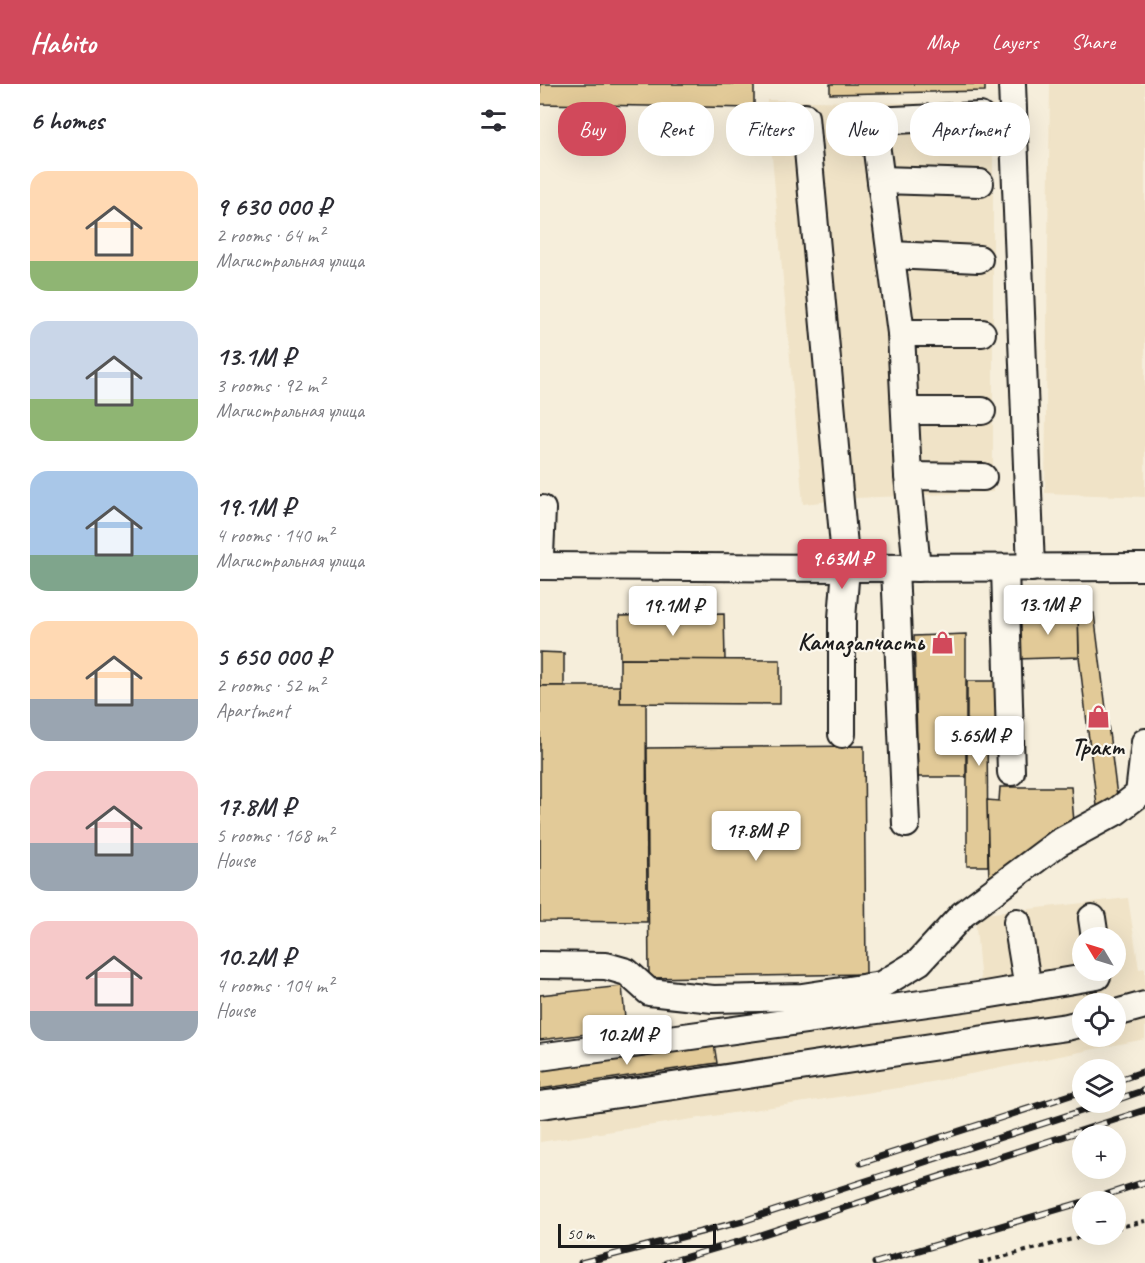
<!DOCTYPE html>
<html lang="en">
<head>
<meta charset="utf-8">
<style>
  :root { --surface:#fff; --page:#f2f2f3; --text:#2b2b33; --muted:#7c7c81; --accent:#d1495b }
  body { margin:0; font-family:Caveat,sans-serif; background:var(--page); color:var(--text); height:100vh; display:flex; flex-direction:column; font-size:22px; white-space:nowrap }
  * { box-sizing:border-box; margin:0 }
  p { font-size:20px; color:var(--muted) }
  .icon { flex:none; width:33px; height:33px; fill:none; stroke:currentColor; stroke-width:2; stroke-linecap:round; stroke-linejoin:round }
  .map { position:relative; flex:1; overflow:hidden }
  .drawer { display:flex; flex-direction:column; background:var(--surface); width:540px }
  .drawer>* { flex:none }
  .guide { position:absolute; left:18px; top:18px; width:496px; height:54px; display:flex; gap:12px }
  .needle { width:39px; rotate:308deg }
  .fabs { position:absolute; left:532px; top:843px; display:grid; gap:12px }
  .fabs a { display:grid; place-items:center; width:54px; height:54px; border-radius:50%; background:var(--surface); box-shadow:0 6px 24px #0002; font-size:30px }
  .scale { position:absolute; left:18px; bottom:15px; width:158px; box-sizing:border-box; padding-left:6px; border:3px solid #1c1c1c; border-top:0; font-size:16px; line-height:21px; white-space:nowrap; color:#1c1c1c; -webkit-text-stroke:4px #fbf7ec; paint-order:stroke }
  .price { position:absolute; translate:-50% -51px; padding:0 14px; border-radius:6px; background:#fff; color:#222; font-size:20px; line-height:39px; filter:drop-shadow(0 2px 3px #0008) }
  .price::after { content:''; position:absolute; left:50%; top:36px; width:18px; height:14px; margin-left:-9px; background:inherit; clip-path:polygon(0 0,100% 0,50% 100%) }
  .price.on { background:var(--accent); color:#fff }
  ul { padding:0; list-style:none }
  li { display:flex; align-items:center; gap:18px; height:150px; padding:0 30px }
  li span { display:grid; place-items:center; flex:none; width:168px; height:120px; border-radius:18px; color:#555 }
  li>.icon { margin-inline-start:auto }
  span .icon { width:72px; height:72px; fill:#fffc; stroke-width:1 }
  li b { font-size:26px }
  h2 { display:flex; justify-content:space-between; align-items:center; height:72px; padding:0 30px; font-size:26px }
  .pill { padding:0 21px; border-radius:24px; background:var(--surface); box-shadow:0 6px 24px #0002; font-size:21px; line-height:54px }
  .pill.on { background:var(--accent); color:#fff }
  header { display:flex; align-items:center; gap:36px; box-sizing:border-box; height:84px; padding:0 30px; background:var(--accent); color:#fff }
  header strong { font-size:28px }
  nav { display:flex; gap:33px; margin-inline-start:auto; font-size:21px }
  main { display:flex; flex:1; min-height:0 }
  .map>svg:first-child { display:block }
  .built { fill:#f0e3c7; fill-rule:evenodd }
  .building { fill:#e2ca98; stroke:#1c1c1c; stroke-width:1.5 }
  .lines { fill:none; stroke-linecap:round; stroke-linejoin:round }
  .minor-casing { stroke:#1c1c1c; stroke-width:30 }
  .path { stroke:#1c1c1c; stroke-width:4; stroke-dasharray:4.5 4.5; stroke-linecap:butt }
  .minor { stroke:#fbf7ec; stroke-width:26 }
  .rail-casing { stroke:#1c1c1c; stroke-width:7 }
  .rail { stroke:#fbf7ec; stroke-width:4.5; stroke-dasharray:14; stroke-linecap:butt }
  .labels { text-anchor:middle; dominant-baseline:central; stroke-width:4.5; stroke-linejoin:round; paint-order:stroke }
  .poi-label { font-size:24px; font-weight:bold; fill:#1c1c1c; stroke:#fbf7ec; text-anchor:end }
</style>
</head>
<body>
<header>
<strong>Habito</strong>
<nav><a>Map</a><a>Layers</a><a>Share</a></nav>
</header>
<main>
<section class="drawer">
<h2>6 homes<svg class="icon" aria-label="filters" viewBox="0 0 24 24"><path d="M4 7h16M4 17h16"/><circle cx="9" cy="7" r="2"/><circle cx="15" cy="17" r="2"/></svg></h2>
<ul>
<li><span style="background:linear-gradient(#ffd9b3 75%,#8fb573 0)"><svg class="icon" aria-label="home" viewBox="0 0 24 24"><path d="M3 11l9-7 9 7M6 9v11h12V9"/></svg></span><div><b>9 630 000 ₽</b><p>2 rooms · 64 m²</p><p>Магистральная улица</p></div></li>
<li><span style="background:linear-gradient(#c9d6e8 65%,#8fb573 0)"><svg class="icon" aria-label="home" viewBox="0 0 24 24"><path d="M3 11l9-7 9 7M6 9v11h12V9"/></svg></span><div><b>13.1M ₽</b><p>3 rooms · 92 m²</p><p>Магистральная улица</p></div></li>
<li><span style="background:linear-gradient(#a9c7e8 70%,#7fa58c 0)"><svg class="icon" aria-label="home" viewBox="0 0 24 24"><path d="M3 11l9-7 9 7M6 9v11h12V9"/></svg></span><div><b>19.1M ₽</b><p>4 rooms · 140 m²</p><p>Магистральная улица</p></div></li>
<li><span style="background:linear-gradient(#ffd9b3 65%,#9aa5b1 0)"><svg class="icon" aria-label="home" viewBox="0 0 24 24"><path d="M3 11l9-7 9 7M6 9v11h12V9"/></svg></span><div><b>5 650 000 ₽</b><p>2 rooms · 52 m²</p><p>Apartment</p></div></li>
<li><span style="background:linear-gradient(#f6c9c9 60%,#9aa5b1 0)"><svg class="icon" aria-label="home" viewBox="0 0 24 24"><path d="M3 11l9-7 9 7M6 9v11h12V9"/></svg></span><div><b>17.8M ₽</b><p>5 rooms · 168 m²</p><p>House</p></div></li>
<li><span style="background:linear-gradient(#f6c9c9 75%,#9aa5b1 0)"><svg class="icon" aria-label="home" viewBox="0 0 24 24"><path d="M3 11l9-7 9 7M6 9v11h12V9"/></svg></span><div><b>10.2M ₽</b><p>4 rooms · 104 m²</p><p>House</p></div></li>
</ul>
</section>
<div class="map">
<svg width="605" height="1179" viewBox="0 0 605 1179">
  <rect width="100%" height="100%" fill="#f6eedb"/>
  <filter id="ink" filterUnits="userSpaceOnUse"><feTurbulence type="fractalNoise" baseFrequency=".0167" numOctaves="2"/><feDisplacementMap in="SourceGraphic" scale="12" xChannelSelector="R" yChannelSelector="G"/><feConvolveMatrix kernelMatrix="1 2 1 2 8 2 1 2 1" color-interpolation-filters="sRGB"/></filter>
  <g filter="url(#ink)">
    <!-- built -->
    <g class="built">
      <polygon points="510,0 605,0 605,413 505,409"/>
      <polygon points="227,16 453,21 453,408 317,414 263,420"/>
      <path d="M588,814l11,71 6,-1v71l-234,47 -371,56v-100l441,-58 -6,-69zM543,854h33v32h-33zM543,920h33v32h-33z"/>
    </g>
    <!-- building -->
    <g class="building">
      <polygon points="0,0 214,0 214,24 0,20"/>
      <polygon points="290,0 445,0 445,7 290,10"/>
      <polygon points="554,529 578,720 557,722 539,573 538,530"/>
      <polygon points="184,530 185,576 80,575 79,532"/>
      <polygon points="538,530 539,573 477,575 476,532"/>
      <polygon points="426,550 426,693 378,693 374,552"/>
      <polygon points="0,568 24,569 24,602 0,602"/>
      <polygon points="80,575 240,576 240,620 80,619"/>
      <polygon points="427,597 456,597 457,640 447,639 448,782 427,782"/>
      <polygon points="0,602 80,602 80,619 106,619 107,838 0,837"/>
      <polygon points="324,662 326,890 109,894 107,664"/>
      <polygon points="460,703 531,703 534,738 449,799 447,716 459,717"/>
      <polygon points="82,902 86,945 0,956 0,911"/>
      <polygon points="174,960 177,979 0,1005 0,985"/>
    </g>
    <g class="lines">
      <defs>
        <g id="minor">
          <polyline points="472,0 491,484"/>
          <polyline points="265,33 306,484 302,534 302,650"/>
          <polyline points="341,96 440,99"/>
          <polyline points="351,171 439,175"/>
          <polyline points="361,249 442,249"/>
          <polyline points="366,327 442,327"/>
          <polyline points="368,392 443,393"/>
          <polyline points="0,471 2,425"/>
          <polyline points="0,482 306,484 605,483"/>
          <polyline points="355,484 366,740"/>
          <polyline points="377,484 368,392 361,249 333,37 440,32"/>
          <polyline points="465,484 471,688"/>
          <polyline points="552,834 555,854"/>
          <polyline points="477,838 488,904"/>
          <polyline points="0,881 66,882 87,888 109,908 173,915 262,913 341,901 379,878 423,830 518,759 577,727 599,710 605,658"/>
          <polyline points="576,929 605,921"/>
          <polyline points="0,973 445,911 557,892 559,886"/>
          <path d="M0,1021c176,-24 351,-53 527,-78l16,-4"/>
        </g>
      </defs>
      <!-- minor casing -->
      <use href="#minor" class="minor-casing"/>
      <!-- path -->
      <g class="path">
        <polyline points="576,1144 605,1137"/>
        <polyline points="439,1179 552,1150"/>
      </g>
      <!-- minor -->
      <use href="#minor" class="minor"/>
      <defs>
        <g id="rail">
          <polyline points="576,997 605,987"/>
          <polyline points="576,1016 605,1006"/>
          <polyline points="321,1079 543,1007"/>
          <polyline points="544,1118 605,1098"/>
          <polyline points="41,1179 203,1137 569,1018"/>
          <polyline points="126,1179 208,1155 605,1026"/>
          <polyline points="335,1179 543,1118"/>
        </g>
      </defs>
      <!-- rail casing -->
      <use href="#rail" class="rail-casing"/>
      <!-- rail -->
      <use href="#rail" class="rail"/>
    </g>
  </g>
  <!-- icons -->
  <defs>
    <symbol id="shop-bare" viewBox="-9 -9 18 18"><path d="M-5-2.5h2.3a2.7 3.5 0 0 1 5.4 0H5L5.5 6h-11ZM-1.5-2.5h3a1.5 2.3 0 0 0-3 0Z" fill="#d1495b" stroke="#fbf7ec" stroke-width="2.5" paint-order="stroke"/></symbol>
  </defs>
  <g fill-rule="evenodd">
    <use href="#shop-bare" x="386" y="542" width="33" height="33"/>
    <use href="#shop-bare" x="542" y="616" width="33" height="33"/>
  </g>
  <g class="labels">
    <!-- poi labels -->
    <g class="poi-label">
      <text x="384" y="558">Камазапчасть</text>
      <text x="558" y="663" text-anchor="middle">Тракт</text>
    </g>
  </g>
</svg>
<div class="fabs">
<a><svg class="needle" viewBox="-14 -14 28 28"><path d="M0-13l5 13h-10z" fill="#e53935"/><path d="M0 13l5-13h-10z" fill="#7c7c81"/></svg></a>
<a><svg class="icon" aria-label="locate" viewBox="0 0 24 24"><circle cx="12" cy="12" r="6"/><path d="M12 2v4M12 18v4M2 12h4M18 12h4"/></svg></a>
<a><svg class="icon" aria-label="layers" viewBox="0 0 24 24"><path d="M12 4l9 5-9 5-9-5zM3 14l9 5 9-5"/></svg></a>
<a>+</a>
<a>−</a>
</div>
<div class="scale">50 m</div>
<b class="price on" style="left:302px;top:506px">9.63M ₽</b>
<b class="price" style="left:508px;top:552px">13.1M ₽</b>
<b class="price" style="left:133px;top:553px">19.1M ₽</b>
<b class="price" style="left:439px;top:683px">5.65M ₽</b>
<b class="price" style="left:216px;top:778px">17.8M ₽</b>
<b class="price" style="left:87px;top:982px">10.2M ₽</b>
<div class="guide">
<a class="pill on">Buy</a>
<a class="pill">Rent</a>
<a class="pill">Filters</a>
<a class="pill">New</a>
<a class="pill">Apartment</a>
</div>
</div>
</main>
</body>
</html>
